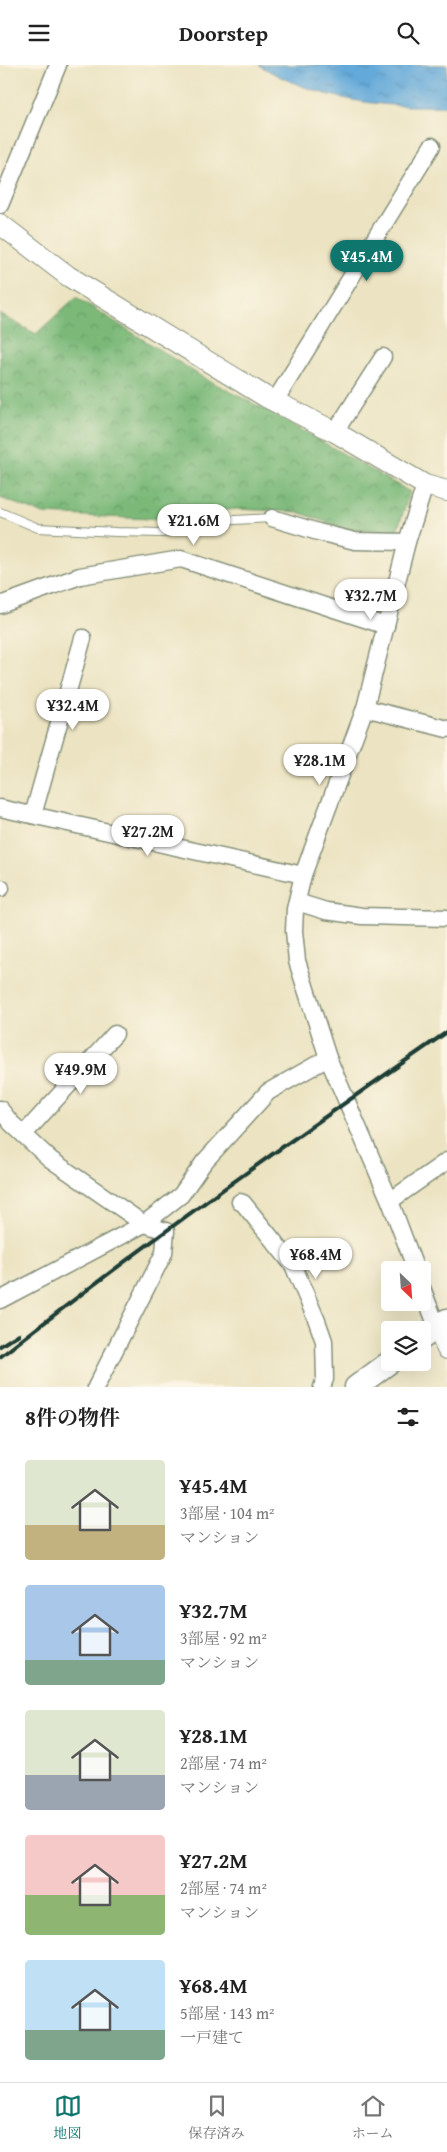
<!DOCTYPE html>
<html lang="ja">
<head>
<meta charset="utf-8">
<style>
  :root { --surface:#fff; --page:#f6f6f6; --text:#222; --muted:#767676; --line:#e0e0e0; --accent:#0f766e }
  body { margin:0; font-family:"Gentium Book Plus","Noto Serif JP",serif; background:var(--page); color:var(--text); height:100vh; display:flex; flex-direction:column; font-size:19px; white-space:nowrap }
  * { box-sizing:border-box; margin:0 }
  p { font-size:16px; color:var(--muted) }
  .icon { flex:none; width:28px; height:28px; fill:none; stroke:currentColor; stroke-width:2; stroke-linecap:round; stroke-linejoin:round }
  .map { position:relative; height:1322px; overflow:hidden }
  .side { display:flex; flex-direction:column; background:var(--surface); flex:1 }
  .side>* { flex:none }
  .needle { width:32px; rotate:155deg }
  .tools { position:absolute; left:381px; top:1196px; display:grid; gap:10px }
  .tools a { display:grid; place-items:center; width:50px; height:50px; border-radius:5px; background:var(--surface); box-shadow:0 5px 20px #0002; font-size:25px }
  .price { position:absolute; translate:-50% -42px; padding:0 11px; border-radius:18px; background:#fff; color:#222; font-size:16px; line-height:32px; filter:drop-shadow(0 1px 2px #0008) }
  .price::after { content:''; position:absolute; left:50%; top:30px; width:15px; height:11px; margin-left:-8px; background:inherit; clip-path:polygon(0 0,100% 0,50% 100%) }
  .price.on { background:var(--accent); color:#fff }
  ul { padding:0; list-style:none }
  li { display:flex; align-items:center; gap:15px; height:125px; padding:0 25px }
  li span { display:grid; place-items:center; flex:none; width:140px; height:100px; border-radius:5px; color:#555 }
  li>.icon { margin-inline-start:auto }
  span .icon { width:60px; height:60px; fill:#fffc; stroke-width:1 }
  li b { font-size:21px }
  h2 { display:flex; justify-content:space-between; align-items:center; height:60px; padding:0 25px; font-size:21px }
  header { display:flex; justify-content:space-between; align-items:center; height:65px; padding:0 25px; background:var(--surface); font-size:22px; font-weight:700 }
  .menu { display:flex; justify-content:space-around; align-items:center; height:70px; border-top:1px solid var(--line); background:var(--surface); font-size:14px; color:var(--muted) }
  .menu a { display:grid; justify-items:center; gap:2px }
  .menu .on { color:var(--accent) }
  .map>svg:first-child { display:block }
  .forest { fill:url(#forest-crowns); stroke:#4d7b56 }
  .water { fill:url(#water-ripples); stroke:#417386 }
  .lines { fill:none; stroke-linecap:round; stroke-linejoin:round }
  .service-casing { stroke:#85907a; stroke-width:10 }
  .minor-casing { stroke:#85907a; stroke-width:19 }
  .tertiary-casing { stroke:#85907a; stroke-width:22 }
  .secondary-casing { stroke:#85907a; stroke-width:25 }
  .service { stroke:#fff; stroke-width:8 }
  .minor { stroke:#fff; stroke-width:16 }
  .tertiary { stroke:#fff; stroke-width:20 }
  .secondary { stroke:#fff; stroke-width:22 }
  .rail { stroke:#1f3d34; stroke-width:4 }
</style>
</head>
<body>
<header><svg class="icon" aria-label="menu" viewBox="0 0 24 24"><path d="M4 6h16M4 12h16M4 18h16"/></svg>Doorstep<svg class="icon" aria-label="search" viewBox="0 0 24 24"><circle cx="10" cy="10" r="6"/><path d="M15 15l6 6"/></svg></header>
<div class="map">
<svg width="447" height="1322" viewBox="0 0 447 1322">
  <defs>
    <pattern id="forest-crowns" width="20" height="18" patternUnits="userSpaceOnUse" patternTransform="scale(1.25)"><rect width="20" height="18" fill="#7bb979"/><path d="M2 6a3 3 0 1 1 6 0M12 15a3 3 0 1 1 6 0" fill="none" stroke="#649864"/></pattern>
    <pattern id="water-ripples" width="26" height="14" patternUnits="userSpaceOnUse" patternTransform="scale(1.25)"><rect width="26" height="14" fill="#63a9d9"/><path d="M2 4q2-2 4 0t4 0M15 11q2-2 4 0t4 0" fill="none" stroke="#518bb1"/></pattern>
  </defs>
  <rect width="100%" height="100%" fill="#fcf5e5"/>
  <filter id="ink" filterUnits="userSpaceOnUse"><feTurbulence type="fractalNoise" baseFrequency=".02" numOctaves="2"/><feDisplacementMap in="SourceGraphic" scale="10" xChannelSelector="R" yChannelSelector="G"/><feConvolveMatrix kernelMatrix="1 2 1 2 8 2 1 2 1" color-interpolation-filters="sRGB"/></filter>
  <filter id="wash" filterUnits="userSpaceOnUse"><feTurbulence type="fractalNoise" baseFrequency=".0096" numOctaves="4" result="noise"/><feDisplacementMap in="SourceGraphic" scale="20" xChannelSelector="R" yChannelSelector="G"/><feGaussianBlur stdDeviation="1.12" result="paint"/><feColorMatrix in="noise" values="0 0 0 0 0 0 0 0 0 0 0 0 0 0 0 0 0 1.4 0 .05"/><feComposite in="paint" operator="in"/></filter>
  <g filter="url(#wash)">
    <rect width="100%" height="100%" fill="#ebe3c1"/>
    <!-- forest -->
    <polygon class="forest" points="76,232 204,313 272,348 410,427 397,466 345,464 298,447 236,444 151,454 44,449 0,433 0,343 2,336 0,335 0,249 36,269"/>
    <!-- water -->
    <path class="water" d="M259,0h188v41c-66,2 -131,-6 -188,-41z"/>
  </g>
  <g filter="url(#ink)">
    <g class="lines">
      <defs>
        <polyline id="service" points="0,447 38,463 116,467 162,468 216,456 272,453"/>
        <g id="minor">
          <polyline points="0,140 58,0"/>
          <polyline points="275,336 432,81"/>
          <polyline points="335,367 383,292"/>
          <polyline points="272,453 318,467 355,476 407,477"/>
          <polyline points="0,540 80,511 181,494 386,561"/>
          <polyline points="365,643 447,664"/>
          <polyline points="0,743 303,810"/>
          <polyline points="33,750 83,573"/>
          <polyline points="0,823 1,823"/>
          <polyline points="297,837 326,846 362,851 447,853"/>
          <polyline points="0,1044 11,1058 50,1094 144,1159 166,1166 164,1188 96,1322"/>
          <polyline points="24,1069 115,969"/>
          <polyline points="390,1136 447,1096"/>
          <polyline points="240,1137 243,1138 293,1200 317,1256 324,1276 325,1314 322,1322"/>
          <polyline points="416,1205 390,1136 328,993 297,896 294,866 295,844 303,810 365,643 407,477 425,420"/>
          <polyline points="422,1223 437,1262"/>
          <polyline points="0,1235 144,1159 181,1130 204,1097 268,1027 328,993"/>
        </g>
        <g id="tertiary">
          <polyline points="0,159 68,211 266,332 335,367 425,420 447,426"/>
          <polyline points="437,1262 447,1284"/>
        </g>
        <g id="secondary">
          <polyline points="422,1273 447,1255"/>
          <polyline points="356,1322 390,1297"/>
        </g>
      </defs>
      <!-- service casing -->
      <use href="#service" class="service-casing"/>
      <!-- minor casing -->
      <use href="#minor" class="minor-casing"/>
      <!-- tertiary casing -->
      <use href="#tertiary" class="tertiary-casing"/>
      <!-- secondary casing -->
      <use href="#secondary" class="secondary-casing"/>
      <!-- service -->
      <use href="#service" class="service"/>
      <!-- minor -->
      <use href="#minor" class="minor"/>
      <!-- tertiary -->
      <use href="#tertiary" class="tertiary"/>
      <!-- secondary -->
      <use href="#secondary" class="secondary"/>
      <!-- rail -->
      <g class="rail">
        <polyline points="0,1281 19,1269"/>
        <path d="M0,1292c145,-114 295,-220 447,-325"/>
      </g>
    </g>
  </g>
</svg>
<div class="tools">
<a><svg class="needle" viewBox="-14 -14 28 28"><path d="M0-13l5 13h-10z" fill="#e53935"/><path d="M0 13l5-13h-10z" fill="#767676"/></svg></a>
<a><svg class="icon" aria-label="layers" viewBox="0 0 24 24"><path d="M12 4l9 5-9 5-9-5zM3 14l9 5 9-5"/></svg></a>
</div>
<b class="price on" style="left:367px;top:217px">¥45.4M</b>
<b class="price" style="left:194px;top:481px">¥21.6M</b>
<b class="price" style="left:371px;top:556px">¥32.7M</b>
<b class="price" style="left:73px;top:666px">¥32.4M</b>
<b class="price" style="left:320px;top:721px">¥28.1M</b>
<b class="price" style="left:148px;top:792px">¥27.2M</b>
<b class="price" style="left:81px;top:1030px">¥49.9M</b>
<b class="price" style="left:316px;top:1215px">¥68.4M</b>
</div>
<section class="side">
<h2>8件の物件<svg class="icon" aria-label="filters" viewBox="0 0 24 24"><path d="M4 7h16M4 17h16"/><circle cx="9" cy="7" r="2"/><circle cx="15" cy="17" r="2"/></svg></h2>
<ul>
<li><span style="background:linear-gradient(#dfe7d0 65%,#c2b280 0)"><svg class="icon" aria-label="home" viewBox="0 0 24 24"><path d="M3 11l9-7 9 7M6 9v11h12V9"/></svg></span><div><b>¥45.4M</b><p>3部屋 · 104 m²</p><p>マンション</p></div></li>
<li><span style="background:linear-gradient(#a9c7e8 75%,#7fa58c 0)"><svg class="icon" aria-label="home" viewBox="0 0 24 24"><path d="M3 11l9-7 9 7M6 9v11h12V9"/></svg></span><div><b>¥32.7M</b><p>3部屋 · 92 m²</p><p>マンション</p></div></li>
<li><span style="background:linear-gradient(#dfe7d0 65%,#9aa5b1 0)"><svg class="icon" aria-label="home" viewBox="0 0 24 24"><path d="M3 11l9-7 9 7M6 9v11h12V9"/></svg></span><div><b>¥28.1M</b><p>2部屋 · 74 m²</p><p>マンション</p></div></li>
<li><span style="background:linear-gradient(#f6c9c9 60%,#8fb573 0)"><svg class="icon" aria-label="home" viewBox="0 0 24 24"><path d="M3 11l9-7 9 7M6 9v11h12V9"/></svg></span><div><b>¥27.2M</b><p>2部屋 · 74 m²</p><p>マンション</p></div></li>
<li><span style="background:linear-gradient(#bfe0f5 70%,#7fa58c 0)"><svg class="icon" aria-label="home" viewBox="0 0 24 24"><path d="M3 11l9-7 9 7M6 9v11h12V9"/></svg></span><div><b>¥68.4M</b><p>5部屋 · 143 m²</p><p>一戸建て</p></div></li>
</ul>
</section>
<nav class="menu">
<a class="on"><svg class="icon" aria-label="map" viewBox="0 0 24 24"><path d="M3 6l6-2 6 2 6-2v14l-6 2-6-2-6 2zM9 4v14M15 6v14"/></svg>地図</a>
<a><svg class="icon" aria-label="saved" viewBox="0 0 24 24"><path d="M7 4h10v16l-5-4-5 4z"/></svg>保存済み</a>
<a><svg class="icon" aria-label="home" viewBox="0 0 24 24"><path d="M3 11l9-7 9 7M6 9v11h12V9"/></svg>ホーム</a>
</nav>
</body>
</html>
